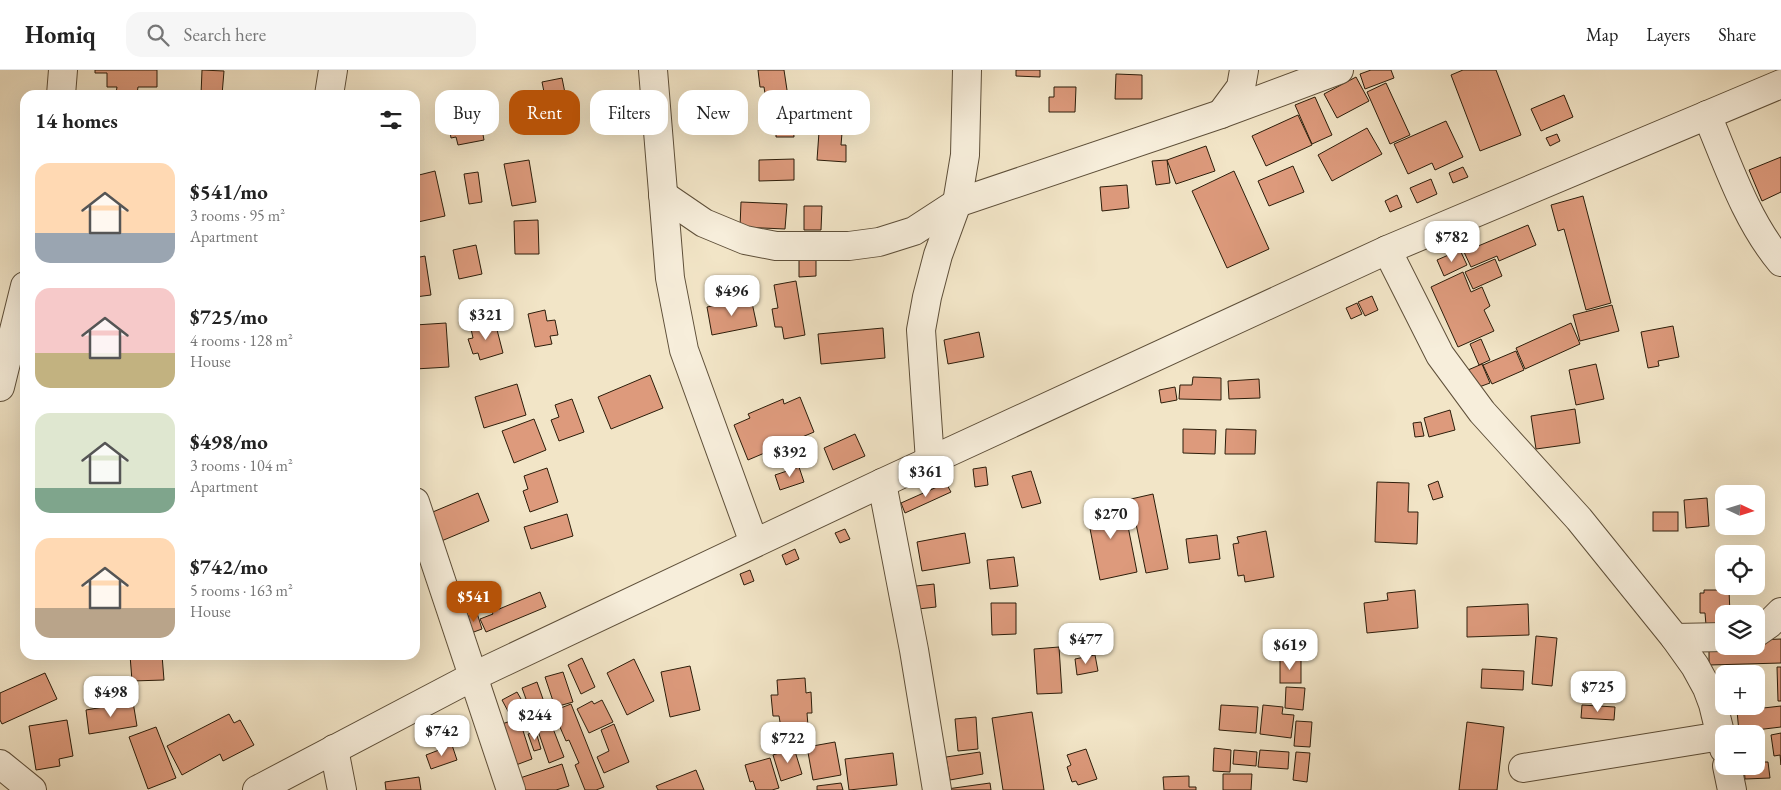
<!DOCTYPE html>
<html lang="en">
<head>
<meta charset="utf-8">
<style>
  :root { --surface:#fff; --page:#f6f6f6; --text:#222; --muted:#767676; --line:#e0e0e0; --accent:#b45309 }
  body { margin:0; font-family:"EB Garamond",serif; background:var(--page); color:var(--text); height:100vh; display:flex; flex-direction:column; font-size:19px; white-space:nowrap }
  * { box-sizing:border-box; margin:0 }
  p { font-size:16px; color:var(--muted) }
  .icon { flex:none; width:28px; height:28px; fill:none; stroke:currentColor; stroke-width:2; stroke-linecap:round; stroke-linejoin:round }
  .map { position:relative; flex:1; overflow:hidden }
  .panel { position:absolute; left:20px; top:20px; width:400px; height:570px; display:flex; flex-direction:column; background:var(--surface); border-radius:15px; box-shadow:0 5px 20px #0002 }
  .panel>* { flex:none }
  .banner { position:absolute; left:435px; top:20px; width:475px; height:45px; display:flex; gap:10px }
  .needle { width:32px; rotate:94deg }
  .fabs { position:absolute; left:1715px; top:415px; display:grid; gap:10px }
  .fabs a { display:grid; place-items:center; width:50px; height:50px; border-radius:10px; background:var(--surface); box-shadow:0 5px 20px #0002; font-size:25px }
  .price { position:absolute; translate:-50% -42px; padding:0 11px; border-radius:10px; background:#fff; color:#222; font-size:16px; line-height:32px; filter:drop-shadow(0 1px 2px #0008) }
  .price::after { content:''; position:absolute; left:50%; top:30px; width:15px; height:11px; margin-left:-8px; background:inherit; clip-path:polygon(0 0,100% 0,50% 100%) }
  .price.active { background:var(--accent); color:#fff }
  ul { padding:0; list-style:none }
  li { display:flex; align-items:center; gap:15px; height:125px; padding:0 15px }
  li span { display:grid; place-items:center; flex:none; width:140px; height:100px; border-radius:15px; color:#555 }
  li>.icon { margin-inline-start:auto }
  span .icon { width:60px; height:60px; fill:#fffc; stroke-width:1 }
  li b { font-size:21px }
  h2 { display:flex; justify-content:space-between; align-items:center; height:60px; padding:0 15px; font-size:21px }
  .tag { padding:0 18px; border-radius:15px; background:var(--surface); box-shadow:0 5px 20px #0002; font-size:18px; line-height:45px }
  .tag.active { background:var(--accent); color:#fff }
  header { display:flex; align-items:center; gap:30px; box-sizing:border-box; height:70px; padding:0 25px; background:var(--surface); border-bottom:1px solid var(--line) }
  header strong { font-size:24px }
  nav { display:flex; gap:28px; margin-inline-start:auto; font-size:18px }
  .search { width:350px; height:45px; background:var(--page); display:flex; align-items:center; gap:12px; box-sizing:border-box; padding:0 18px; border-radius:15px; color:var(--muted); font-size:19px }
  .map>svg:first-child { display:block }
  .building { fill:#dd9a7c; stroke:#2c1d0a }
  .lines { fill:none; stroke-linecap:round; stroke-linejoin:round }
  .minor-casing { stroke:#5e4f39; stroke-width:30 }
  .tertiary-casing { stroke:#5e4f39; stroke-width:30 }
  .minor { stroke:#f7eedb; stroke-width:28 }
  .tertiary { stroke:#f7eedb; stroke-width:28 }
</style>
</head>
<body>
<header>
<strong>Homiq</strong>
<div class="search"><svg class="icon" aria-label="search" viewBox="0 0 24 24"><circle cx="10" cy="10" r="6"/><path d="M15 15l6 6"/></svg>Search here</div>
<nav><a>Map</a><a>Layers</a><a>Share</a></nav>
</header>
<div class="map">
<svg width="1781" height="720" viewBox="0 0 1781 720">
  <rect width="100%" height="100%" fill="#f2e5c7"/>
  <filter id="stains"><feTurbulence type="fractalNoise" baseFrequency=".004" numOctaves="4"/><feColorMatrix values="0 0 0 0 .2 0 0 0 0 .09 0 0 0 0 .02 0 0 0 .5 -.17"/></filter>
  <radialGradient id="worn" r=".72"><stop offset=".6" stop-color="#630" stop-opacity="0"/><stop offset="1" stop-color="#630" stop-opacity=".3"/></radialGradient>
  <!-- building -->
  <g class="building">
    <polygon points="95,0 157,0 157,17 138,17 137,24 116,23 117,17 107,17 107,3 95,3"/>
    <polygon points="202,0 224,1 222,25 201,25"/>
    <polygon points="758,0 784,0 790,40 768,43 764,17 760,17"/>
    <polygon points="1016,0 1040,0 1040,7 1016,6"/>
    <polygon points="1371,0 1391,0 1394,8 1365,19 1360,4"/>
    <polygon points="1463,0 1496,0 1521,65 1480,81 1451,5"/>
    <polygon points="1116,4 1142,5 1142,29 1115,29"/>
    <polygon points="1356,7 1369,31 1337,48 1324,24"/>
    <polygon points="562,8 568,38 548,42 542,12"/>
    <polygon points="1386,13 1410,65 1390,74 1367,22"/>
    <polygon points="1054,17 1076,17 1075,42 1049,42 1049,27 1054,27"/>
    <polygon points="1564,25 1573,47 1541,61 1531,39"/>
    <polygon points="1315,27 1332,65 1312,74 1295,35"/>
    <polygon points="478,37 484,70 458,75 456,67 451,68 448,50 453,50 451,41"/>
    <polygon points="695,37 718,37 719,58 695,59"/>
    <polygon points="1298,45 1312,75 1266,96 1252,66"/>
    <polygon points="1446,51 1463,87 1435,100 1432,93 1408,104 1394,74"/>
    <polygon points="793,52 794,67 776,67 776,53"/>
    <polygon points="1367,58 1382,84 1332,111 1318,85"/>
    <polygon points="819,62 842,63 841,75 846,75 846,92 817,90"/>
    <polygon points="1557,64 1560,71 1550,76 1546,68"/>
    <polygon points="1206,76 1215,101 1176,114 1167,90"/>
    <polygon points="1781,87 1781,122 1762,131 1749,100"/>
    <polygon points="794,89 794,110 759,111 759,90"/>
    <polygon points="529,90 536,132 512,136 504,94"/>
    <polygon points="1167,90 1170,113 1156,115 1152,91"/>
    <polygon points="1293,96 1304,122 1269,136 1258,111"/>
    <polygon points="1463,97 1468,107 1453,113 1449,103"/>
    <polygon points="435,101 445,146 418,152 415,139 415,106"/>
    <polygon points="1234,101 1269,179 1227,198 1192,121"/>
    <polygon points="478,102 482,132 469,134 464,104"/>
    <polygon points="1431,109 1437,124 1417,133 1410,118"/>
    <polygon points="1127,115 1129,138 1102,141 1100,117"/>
    <polygon points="1397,125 1402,137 1390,142 1385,131"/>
    <polygon points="1583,126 1611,233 1586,240 1564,159 1558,161 1551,135"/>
    <polygon points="741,132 787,134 785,159 740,157"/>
    <polygon points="804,136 822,136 821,160 804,160"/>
    <polygon points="538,150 539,184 515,184 514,151"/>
    <polygon points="1528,155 1536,175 1499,191 1497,186 1471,197 1464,182"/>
    <polygon points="476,175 482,204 459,209 453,180"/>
    <polygon points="1460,180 1467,195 1444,206 1437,190"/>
    <polygon points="799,182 816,182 816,206 799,207"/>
    <polygon points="425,186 431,225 415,227 415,188"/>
    <polygon points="1495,189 1502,206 1473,219 1465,202"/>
    <polygon points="1463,202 1471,222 1482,217 1490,236 1484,240 1494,261 1458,277 1431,217"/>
    <polygon points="796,211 805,265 784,269 782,257 775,257 772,239 778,238 774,215"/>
    <polygon points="1372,226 1378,240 1365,246 1358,232"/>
    <polygon points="751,228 757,256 712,265 707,237"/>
    <polygon points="1357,233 1362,244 1351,249 1346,238"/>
    <polygon points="1612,235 1619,261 1580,271 1573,245"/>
    <polygon points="545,240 547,251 555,250 558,265 550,266 552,274 535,277 528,244"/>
    <polygon points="495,252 503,283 480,290 478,283 473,284 468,269 473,268 471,259"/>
    <polygon points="446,253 449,297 415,299 415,255"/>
    <polygon points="1571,253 1580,274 1525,299 1516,278"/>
    <polygon points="1673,256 1679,287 1658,291 1659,296 1648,298 1641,262"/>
    <polygon points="883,258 885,288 821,294 818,264"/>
    <polygon points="979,262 984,287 948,294 944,270"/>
    <polygon points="1481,269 1490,290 1479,295 1470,274"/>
    <polygon points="1516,281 1524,300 1492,314 1483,295"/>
    <polygon points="1482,294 1490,313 1479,317 1468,300"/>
    <polygon points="1596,294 1604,329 1576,335 1569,300"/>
    <polygon points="650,305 663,338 611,359 598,327"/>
    <polygon points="1193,307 1221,308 1221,330 1179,329 1180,315 1192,315"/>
    <polygon points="1259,309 1260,328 1229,329 1228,311"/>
    <polygon points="517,314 526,345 484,358 475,327"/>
    <polygon points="1175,317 1177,330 1161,333 1159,320"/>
    <polygon points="800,327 814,362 748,390 734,355 750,348 748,344 783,329 784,334"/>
    <polygon points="572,329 584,362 559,371 551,350 559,347 555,335"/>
    <polygon points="1575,339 1580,373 1536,379 1531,346"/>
    <polygon points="1450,340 1455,360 1429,367 1424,348"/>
    <polygon points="534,349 546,380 514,393 502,361"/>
    <polygon points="1421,352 1424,366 1415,367 1413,353"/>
    <polygon points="1183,359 1216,360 1215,384 1183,383"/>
    <polygon points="1226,359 1256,360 1255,384 1225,384"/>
    <polygon points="855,364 865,386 833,400 824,378"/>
    <polygon points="799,397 804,412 780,420 775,405"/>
    <polygon points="986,397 988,415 975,417 973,399"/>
    <polygon points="547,398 558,432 530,442 523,421 528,419 524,406"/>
    <polygon points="1031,401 1041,433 1022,438 1012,406"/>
    <polygon points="1438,411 1443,427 1433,430 1428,415"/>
    <polygon points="1377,412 1409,413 1408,442 1418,442 1417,474 1375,472"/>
    <polygon points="946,413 951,422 905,443 901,433"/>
    <polygon points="478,423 489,451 439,472 428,444"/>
    <polygon points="1153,424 1168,499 1146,503 1131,429"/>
    <polygon points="1707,428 1709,456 1686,458 1684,430"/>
    <polygon points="1123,431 1137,502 1100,510 1086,438"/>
    <rect x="1653" y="442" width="25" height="19"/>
    <polygon points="567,444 573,466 531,479 524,457"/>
    <polygon points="845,459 850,469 840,473 835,463"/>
    <polygon points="1266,461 1274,507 1245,512 1244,505 1238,506 1233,474 1239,473 1237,467"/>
    <polygon points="965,463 970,493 922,501 917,472"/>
    <polygon points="1217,465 1220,489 1189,493 1186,469"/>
    <polygon points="795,479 799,489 786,495 782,485"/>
    <polygon points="1014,487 1018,516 990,519 987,490"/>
    <polygon points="750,500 754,511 744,515 740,504"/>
    <polygon points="934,514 936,537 918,539 916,516"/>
    <polygon points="1415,520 1418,558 1367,563 1364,533 1388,530 1387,523"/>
    <polygon points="1704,520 1729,520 1730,544 1724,544 1724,554 1706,555 1705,543 1700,543 1700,523 1704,523"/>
    <polygon points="540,522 546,537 486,562 480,549 493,544 492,542"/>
    <polygon points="991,533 1016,533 1016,564 992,565"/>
    <polygon points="1528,534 1529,565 1467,567 1467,537"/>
    <polygon points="477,543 482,559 471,563 466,547"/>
    <polygon points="1536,566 1557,568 1552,616 1532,614"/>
    <polygon points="1781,569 1781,593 1709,595 1709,571 1724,576 1756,576 1756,570"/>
    <polygon points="1059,577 1062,623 1037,624 1034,579"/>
    <polygon points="130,585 162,585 164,610 132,611"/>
    <polygon points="1095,585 1098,601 1077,605 1075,589"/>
    <polygon points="582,588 595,617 581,624 568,595"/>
    <polygon points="634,589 654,631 627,645 607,603"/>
    <rect x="1280" y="589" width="21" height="24"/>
    <polygon points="690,596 700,640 670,647 661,602"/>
    <polygon points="1777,597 1781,597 1781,631 1778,631"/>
    <polygon points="1482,599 1524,601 1523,620 1481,618"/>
    <polygon points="563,602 573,632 555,637 545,607"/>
    <polygon points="45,603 57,629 2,654 0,650 0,623"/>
    <polygon points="805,608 806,623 811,622 812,643 807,643 808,656 781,658 779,646 773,646 771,625 778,625 777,610"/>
    <polygon points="537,612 550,649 535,654 522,618"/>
    <polygon points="1286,617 1305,618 1303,640 1285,638"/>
    <polygon points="517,622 525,636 510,645 502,630"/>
    <polygon points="602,630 613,652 589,663 577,639 592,631 594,634"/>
    <polygon points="133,632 137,656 89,664 86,640"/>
    <polygon points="571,634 604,717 596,720 585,720 575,695 579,693 569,670 566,671 553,641"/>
    <polygon points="1221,635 1258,637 1256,663 1219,660"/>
    <polygon points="1263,635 1283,637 1282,644 1294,645 1291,668 1260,664"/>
    <polygon points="1582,635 1615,637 1614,650 1581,648"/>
    <polygon points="1781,636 1781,657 1739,662 1737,641"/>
    <polygon points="1032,642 1044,720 1003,720 992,648"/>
    <polygon points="229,644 234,653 240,650 254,675 223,691 220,684 182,705 167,676"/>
    <polygon points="976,647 978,679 958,681 955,649"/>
    <polygon points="519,648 532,689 516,695 502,654"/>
    <polygon points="67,650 73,686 59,689 60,696 36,700 29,656"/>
    <polygon points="1296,651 1312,652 1310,677 1294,676"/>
    <polygon points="1467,652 1504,657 1497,720 1459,720"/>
    <polygon points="614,654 629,692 604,703 597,687 609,681 601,660"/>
    <polygon points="552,656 564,687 549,693 538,661"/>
    <polygon points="156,657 176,708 148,719 129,667"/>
    <polygon points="536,662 541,679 534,681 528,664"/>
    <polygon points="1781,663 1781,695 1780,685 1774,686 1771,665"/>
    <polygon points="835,672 841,705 813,710 807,677"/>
    <polygon points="452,675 457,690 431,699 426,685"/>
    <polygon points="794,678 802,704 781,711 773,685"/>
    <polygon points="1214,678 1231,680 1230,702 1213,701"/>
    <polygon points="1086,679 1097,709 1078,715 1076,711 1072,712 1067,697 1071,695 1067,685"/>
    <polygon points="1234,680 1257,682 1256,696 1233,694"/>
    <polygon points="1260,680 1289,682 1288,699 1258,697"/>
    <polygon points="980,682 983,704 950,710 946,687"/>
    <polygon points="1296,682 1310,683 1307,712 1293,710"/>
    <polygon points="893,683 897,715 849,720 845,689"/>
    <polygon points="770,688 779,718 772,720 756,720 753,711 750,712 745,695"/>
    <polygon points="1761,688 1761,692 1768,692 1770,708 1745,709 1744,696 1756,696 1756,689"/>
    <polygon points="562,694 569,716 556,720 524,720 520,708"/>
    <polygon points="696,700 704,720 658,720 656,716"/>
    <polygon points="1223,704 1252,704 1251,720 1223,720"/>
    <polygon points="1189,706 1189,717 1196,717 1196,720 1164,720 1163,707"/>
    <polygon points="419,707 421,720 386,720 385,712"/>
    <polygon points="841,713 843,720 817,720 817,716"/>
    <polygon points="990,713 991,720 947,720 947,719"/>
  </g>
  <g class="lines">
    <defs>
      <g id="minor">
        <polyline points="653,0 670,208 684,280 754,473"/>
        <polyline points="61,25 63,0"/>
        <polyline points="329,25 333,0"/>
        <polyline points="1221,44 1241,17 1244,0"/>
        <path d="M1707,45c21,50 39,105 74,147"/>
        <polyline points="663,125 704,153 745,170 776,176 849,176 879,172 914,161 957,133 1221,44 1339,0"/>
        <polyline points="1387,180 1440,285 1482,342 1579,449 1675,568 1695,596 1707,618 1713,634 1724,679"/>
        <polyline points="0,317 25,216"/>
        <polyline points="930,391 921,260 927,227 938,185 957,133 965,85 967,0"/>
        <polyline points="882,413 914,580 937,720"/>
        <polyline points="415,432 511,720"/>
        <polyline points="1756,563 1769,554 1781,542"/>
        <polyline points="1675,568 1724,567"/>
        <polyline points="334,679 342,720"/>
        <polyline points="0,694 32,720"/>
        <polyline points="1727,696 1732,720"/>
        <polyline points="1523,698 1721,666"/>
      </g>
      <polyline id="tertiary" points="257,720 472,607 882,413 1387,180 1781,14"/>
    </defs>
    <!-- minor casing -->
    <use href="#minor" class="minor-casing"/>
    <!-- tertiary casing -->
    <use href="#tertiary" class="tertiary-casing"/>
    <!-- minor -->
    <use href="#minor" class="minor"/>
    <!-- tertiary -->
    <use href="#tertiary" class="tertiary"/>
  </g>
  <rect width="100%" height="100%" filter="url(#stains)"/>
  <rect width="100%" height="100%" fill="url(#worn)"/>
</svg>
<div class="fabs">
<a><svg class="needle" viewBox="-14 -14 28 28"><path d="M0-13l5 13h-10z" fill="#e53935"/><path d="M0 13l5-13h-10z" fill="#767676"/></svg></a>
<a><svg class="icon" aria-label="locate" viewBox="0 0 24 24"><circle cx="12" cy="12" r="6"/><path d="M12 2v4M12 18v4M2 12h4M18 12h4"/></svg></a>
<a><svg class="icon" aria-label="layers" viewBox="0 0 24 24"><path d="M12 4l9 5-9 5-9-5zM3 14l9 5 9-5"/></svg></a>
<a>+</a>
<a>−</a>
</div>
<b class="price" style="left:1452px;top:193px">$782</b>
<b class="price" style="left:732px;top:247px">$496</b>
<b class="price" style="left:486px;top:271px">$321</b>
<b class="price" style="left:790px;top:408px">$392</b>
<b class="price" style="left:926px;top:428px">$361</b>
<b class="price" style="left:1111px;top:470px">$270</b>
<b class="price active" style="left:474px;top:553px">$541</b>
<b class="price" style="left:1086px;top:595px">$477</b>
<b class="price" style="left:1290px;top:601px">$619</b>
<b class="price" style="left:1598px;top:643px">$725</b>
<b class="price" style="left:111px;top:648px">$498</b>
<b class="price" style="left:535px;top:671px">$244</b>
<b class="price" style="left:442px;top:687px">$742</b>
<b class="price" style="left:788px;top:694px">$722</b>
<div class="banner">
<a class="tag">Buy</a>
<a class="tag active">Rent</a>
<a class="tag">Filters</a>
<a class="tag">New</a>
<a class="tag">Apartment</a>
</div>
<section class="panel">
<h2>14 homes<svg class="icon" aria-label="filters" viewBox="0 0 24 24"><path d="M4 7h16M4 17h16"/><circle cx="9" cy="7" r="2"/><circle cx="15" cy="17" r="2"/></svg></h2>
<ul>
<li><span style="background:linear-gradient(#ffd9b3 70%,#9aa5b1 0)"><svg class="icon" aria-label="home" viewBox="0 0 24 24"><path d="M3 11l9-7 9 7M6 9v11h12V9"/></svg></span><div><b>$541/mo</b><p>3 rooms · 95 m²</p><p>Apartment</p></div></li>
<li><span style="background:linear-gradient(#f6c9c9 65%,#c2b280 0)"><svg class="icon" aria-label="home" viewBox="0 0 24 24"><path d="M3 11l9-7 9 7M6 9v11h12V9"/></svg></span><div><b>$725/mo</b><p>4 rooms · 128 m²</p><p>House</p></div></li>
<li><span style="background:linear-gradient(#dfe7d0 75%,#7fa58c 0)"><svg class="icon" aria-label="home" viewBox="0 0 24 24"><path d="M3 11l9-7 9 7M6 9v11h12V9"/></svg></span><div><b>$498/mo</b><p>3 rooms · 104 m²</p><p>Apartment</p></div></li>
<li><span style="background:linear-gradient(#ffd9b3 70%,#b9a48a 0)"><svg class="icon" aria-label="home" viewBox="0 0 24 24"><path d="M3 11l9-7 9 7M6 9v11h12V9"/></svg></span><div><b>$742/mo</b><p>5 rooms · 163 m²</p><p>House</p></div></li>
</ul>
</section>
</div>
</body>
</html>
